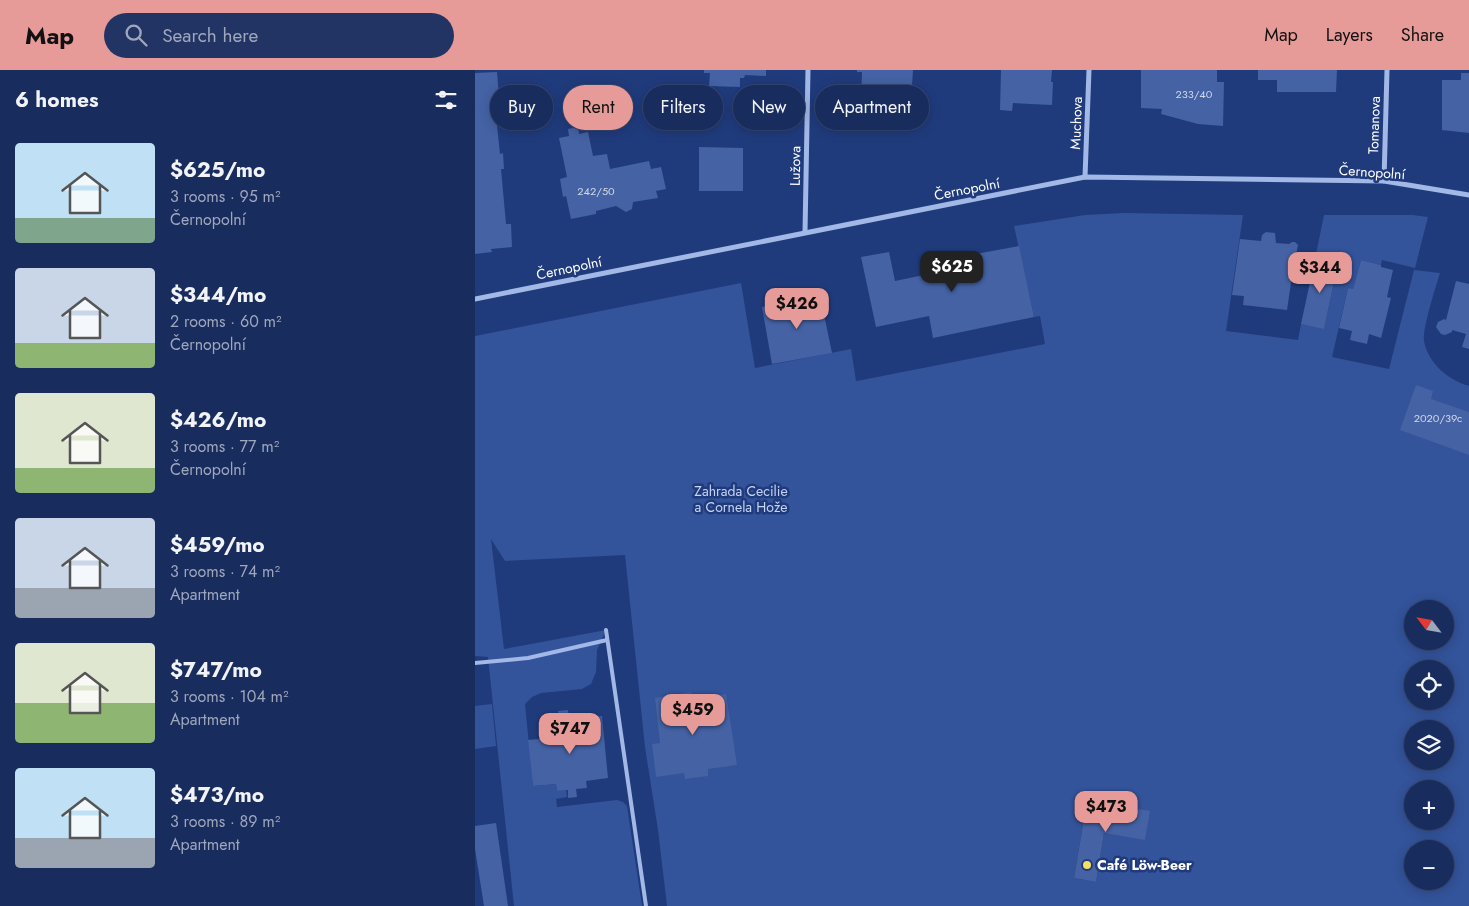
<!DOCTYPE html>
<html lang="en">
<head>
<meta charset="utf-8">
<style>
  :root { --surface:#182c5d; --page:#213463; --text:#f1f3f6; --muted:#9fa7bc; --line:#364872; --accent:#e69b98 }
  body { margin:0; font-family:Jost,sans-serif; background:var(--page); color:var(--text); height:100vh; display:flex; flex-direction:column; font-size:19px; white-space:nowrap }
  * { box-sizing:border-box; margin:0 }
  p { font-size:16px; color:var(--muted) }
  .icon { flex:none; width:28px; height:28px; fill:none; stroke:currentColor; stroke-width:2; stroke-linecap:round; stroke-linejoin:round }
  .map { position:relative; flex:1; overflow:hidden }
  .drawer { display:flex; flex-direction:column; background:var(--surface); width:475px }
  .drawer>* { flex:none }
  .hud { position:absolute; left:15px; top:15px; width:475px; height:45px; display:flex; gap:10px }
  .needle { width:32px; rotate:301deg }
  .tools { position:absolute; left:929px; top:530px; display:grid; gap:10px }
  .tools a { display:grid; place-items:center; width:50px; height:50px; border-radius:50%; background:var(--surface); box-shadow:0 2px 12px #0003,0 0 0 1px var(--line); font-size:25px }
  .price { position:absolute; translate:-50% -42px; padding:0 11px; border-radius:10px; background:var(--accent); color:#111; font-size:16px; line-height:32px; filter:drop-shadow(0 1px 2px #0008) }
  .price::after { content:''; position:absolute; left:50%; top:30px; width:15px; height:11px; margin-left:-8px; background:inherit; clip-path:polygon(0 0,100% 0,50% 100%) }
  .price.on { background:#222; color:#fff }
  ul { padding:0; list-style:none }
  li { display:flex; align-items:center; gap:15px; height:125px; padding:0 15px }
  li span { display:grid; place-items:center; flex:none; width:140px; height:100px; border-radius:5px; color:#555 }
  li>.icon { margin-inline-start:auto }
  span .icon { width:60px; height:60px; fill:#fffc; stroke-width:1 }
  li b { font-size:21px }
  h2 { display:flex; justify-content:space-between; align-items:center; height:60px; padding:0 15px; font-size:21px }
  .tag { padding:0 18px; border-radius:22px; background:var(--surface); box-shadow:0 2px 12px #0003,0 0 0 1px var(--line); font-size:18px; line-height:45px }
  .tag.on { background:var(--accent); color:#111 }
  header { display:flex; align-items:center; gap:30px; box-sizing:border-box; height:70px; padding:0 25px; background:var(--accent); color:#111 }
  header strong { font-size:24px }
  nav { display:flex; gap:28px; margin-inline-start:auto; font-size:18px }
  .search { width:350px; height:45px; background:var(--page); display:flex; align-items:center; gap:12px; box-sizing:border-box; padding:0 18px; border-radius:28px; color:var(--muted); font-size:19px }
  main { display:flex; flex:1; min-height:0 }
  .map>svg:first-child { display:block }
  .green { fill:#33539a; fill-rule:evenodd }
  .building { fill:#4462a4 }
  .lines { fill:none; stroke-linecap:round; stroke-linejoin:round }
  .lane { stroke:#a2b8e7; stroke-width:4 }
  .street { stroke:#a2b8e7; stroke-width:5 }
  .poi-dot { fill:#f4df63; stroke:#203b7c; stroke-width:2 }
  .labels { text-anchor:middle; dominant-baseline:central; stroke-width:5; stroke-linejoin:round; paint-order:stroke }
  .number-label { font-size:11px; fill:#d0d8e8 }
  .street-label { font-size:14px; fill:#fff; stroke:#203b7c }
  .park-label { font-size:14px; fill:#c6d5f5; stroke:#203b7c }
  .poi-label { font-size:14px; font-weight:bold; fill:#fff; stroke:#203b7c; text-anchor:start }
</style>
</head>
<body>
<header>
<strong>Map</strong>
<div class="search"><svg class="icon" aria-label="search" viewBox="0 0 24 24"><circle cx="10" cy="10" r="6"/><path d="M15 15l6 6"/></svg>Search here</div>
<nav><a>Map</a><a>Layers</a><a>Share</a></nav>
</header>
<main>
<section class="drawer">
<h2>6 homes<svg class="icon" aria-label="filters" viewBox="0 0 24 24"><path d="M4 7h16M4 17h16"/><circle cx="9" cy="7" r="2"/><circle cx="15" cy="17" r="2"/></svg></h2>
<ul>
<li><span style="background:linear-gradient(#bfe0f5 75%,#7fa58c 0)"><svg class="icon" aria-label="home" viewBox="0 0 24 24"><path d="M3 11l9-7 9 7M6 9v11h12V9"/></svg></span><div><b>$625/mo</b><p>3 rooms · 95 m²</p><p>Černopolní</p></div></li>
<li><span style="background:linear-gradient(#c9d6e8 75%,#8fb573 0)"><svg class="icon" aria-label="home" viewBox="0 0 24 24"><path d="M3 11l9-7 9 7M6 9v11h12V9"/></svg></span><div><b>$344/mo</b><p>2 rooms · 60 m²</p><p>Černopolní</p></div></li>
<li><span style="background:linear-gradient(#dfe7d0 75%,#8fb573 0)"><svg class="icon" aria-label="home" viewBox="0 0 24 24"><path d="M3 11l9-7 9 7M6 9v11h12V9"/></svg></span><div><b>$426/mo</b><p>3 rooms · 77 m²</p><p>Černopolní</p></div></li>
<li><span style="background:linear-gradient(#c9d6e8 70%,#9aa5b1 0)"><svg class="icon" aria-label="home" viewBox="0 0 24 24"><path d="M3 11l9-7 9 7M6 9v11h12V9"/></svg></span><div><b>$459/mo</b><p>3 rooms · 74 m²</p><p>Apartment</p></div></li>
<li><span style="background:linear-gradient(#dfe7d0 60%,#8fb573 0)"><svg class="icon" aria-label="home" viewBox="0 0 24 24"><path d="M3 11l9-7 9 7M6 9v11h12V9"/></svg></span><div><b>$747/mo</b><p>3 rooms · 104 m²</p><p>Apartment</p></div></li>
<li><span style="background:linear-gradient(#bfe0f5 70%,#9aa5b1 0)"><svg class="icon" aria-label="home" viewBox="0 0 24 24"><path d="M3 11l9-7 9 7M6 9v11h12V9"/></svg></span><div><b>$473/mo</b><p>3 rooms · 89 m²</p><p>Apartment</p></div></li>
</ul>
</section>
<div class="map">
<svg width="994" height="836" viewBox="0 0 994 836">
  <rect width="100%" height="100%" fill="#203b7c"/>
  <!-- green -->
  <g class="green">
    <path d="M649,143l119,2 -17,116 72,9 3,-16 23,4 14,-64 -23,-5 9,-44h89l15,2 -13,51 -33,-8 -1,5 -20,-5 -8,29 -5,-1 -16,69 57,12 25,-99 26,3c-4,13 -18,57 -16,68 4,22 24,39 45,45v520h-802l-9,-76 -13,-83 -20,-192 -120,6 -14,-22 13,110 102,-19 -9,20 -1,22 -5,12 -9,5 -41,4 -9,4 -7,7 8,82 23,-2 1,7 9,-1 1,7 -11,2 1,8 60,-7 6,2 4,4 15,100h-128l-26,-249 -13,-1v-320l266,-53 14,85 96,-19 5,32h1l188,-37 -5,-28 -6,1 -20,-91 71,-11zM938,539h32v32h-32zM938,599h32v32h-32zM938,659h32v32h-32zM938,719h32v32h-32zM612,731l62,11 -45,21 -8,49 -22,-4zM938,779h32v32h-32z"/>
    <polygon points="17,634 21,676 0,679 0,636"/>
  </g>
  <!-- building -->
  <g class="building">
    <polygon points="229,0 291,0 291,6 270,5 269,8 265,8 265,17 234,16 235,3 229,3"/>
    <polygon points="382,0 438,0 436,32 401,33 400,31 386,31 387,2 382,2"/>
    <polygon points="526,0 577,0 576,12 578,12 577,35 538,33 537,41 525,40"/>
    <polygon points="666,0 742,0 742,12 749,12 748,56 723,54 686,44 687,39 666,38"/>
    <polygon points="783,0 862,0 861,22 802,22 802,10 783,10"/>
    <polygon points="22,2 24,26 19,27 25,84 28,83 29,99 26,99 31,154 36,154 37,177 16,179 17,182 0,184 0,3"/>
    <polygon points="986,3 994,3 994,63 967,60 967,10 986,10"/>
    <polygon points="103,57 104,64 113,62 118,86 132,84 135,99 174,91 176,99 186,97 191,119 181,121 183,128 158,132 157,139 151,142 141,136 121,141 121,144 96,149 91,126 88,127 85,109 92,107 84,68 94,66 93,59"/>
    <polygon points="224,77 268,78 268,121 224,121"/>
    <polygon points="791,162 800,163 801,173 814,174 817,172 820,172 823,175 817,206 812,240 768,235 769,226 757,225 765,169 786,171 787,165"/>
    <polygon points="544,176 559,247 458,268 454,246 401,257 386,187 414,182 420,211 497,195 495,185"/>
    <polygon points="840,189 863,193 849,259 826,254"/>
    <polygon points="886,190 906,195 906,197 918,200 912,227 916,228 906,268 894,264 892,274 875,270 877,261 864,258 873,218 878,219"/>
    <polygon points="981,211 994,214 994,279 987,277 991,264 977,260 977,262 970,265 966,264 961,257 963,252 969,249 971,250"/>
    <polygon points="345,225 357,283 297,294 287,237"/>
    <polygon points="941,315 958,321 956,329 994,342 994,385 925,360"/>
    <polygon points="216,622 217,629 251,624 262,695 233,699 233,706 210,709 209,703 181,707 177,674 185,673 180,628"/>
    <polygon points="93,640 95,655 102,654 102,649 127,646 133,708 111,711 112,718 101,719 102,727 93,728 93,720 82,721 81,714 58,716 53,670 76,668 75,657 85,656 83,641"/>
    <polygon points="612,731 675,741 670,770 629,763 621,812 599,808"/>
    <polygon points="21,753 33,836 9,836 0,779 0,756"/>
  </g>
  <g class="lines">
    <!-- lane -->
    <g class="lane">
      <polyline points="131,560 171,836"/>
      <polyline points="0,593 53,588 132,570"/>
    </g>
    <!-- street -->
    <g class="street">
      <polyline points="610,107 614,0"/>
      <polyline points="909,111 912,0"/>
      <polyline points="330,162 333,0"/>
      <polyline points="0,229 610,107 909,111 994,125"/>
    </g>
  </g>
  <!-- markers -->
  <circle class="poi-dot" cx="612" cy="795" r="5"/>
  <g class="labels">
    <!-- number labels -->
    <g class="number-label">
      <text x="719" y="24">233/40</text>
      <text x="121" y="121">242/50</text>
      <text x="963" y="348">2020/39c</text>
    </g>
    <!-- street labels -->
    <g class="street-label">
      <text transform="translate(601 53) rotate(-88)">Muchova</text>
      <text transform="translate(899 55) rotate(-88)">Tomanova</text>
      <text transform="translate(320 96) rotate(-89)">Lužova</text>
      <text transform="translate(897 102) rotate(4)">Černopolní</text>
      <text transform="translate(492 119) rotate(-11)">Černopolní</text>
      <text transform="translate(94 198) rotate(-12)">Černopolní</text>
    </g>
    <!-- park labels -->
    <g class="park-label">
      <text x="266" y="421">Zahrada Cecilie<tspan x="266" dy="16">a Cornela Hože</tspan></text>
    </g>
    <!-- poi labels -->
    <g class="poi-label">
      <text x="622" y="795">Café Löw-Beer</text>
    </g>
  </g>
</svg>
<div class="tools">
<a><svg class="needle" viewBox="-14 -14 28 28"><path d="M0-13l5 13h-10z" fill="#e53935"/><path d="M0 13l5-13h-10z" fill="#9fa7bc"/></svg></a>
<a><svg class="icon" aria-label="locate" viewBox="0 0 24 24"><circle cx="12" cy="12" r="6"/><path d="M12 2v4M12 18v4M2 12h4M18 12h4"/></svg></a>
<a><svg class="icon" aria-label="layers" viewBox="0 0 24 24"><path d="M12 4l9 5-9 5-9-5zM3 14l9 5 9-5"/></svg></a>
<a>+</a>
<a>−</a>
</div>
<b class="price on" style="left:477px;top:223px">$625</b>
<b class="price" style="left:845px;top:224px">$344</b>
<b class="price" style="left:322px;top:260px">$426</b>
<b class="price" style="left:218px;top:666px">$459</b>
<b class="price" style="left:95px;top:685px">$747</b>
<b class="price" style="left:631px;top:763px">$473</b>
<div class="hud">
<a class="tag">Buy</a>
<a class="tag on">Rent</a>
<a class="tag">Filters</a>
<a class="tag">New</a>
<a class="tag">Apartment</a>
</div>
</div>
</main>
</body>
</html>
